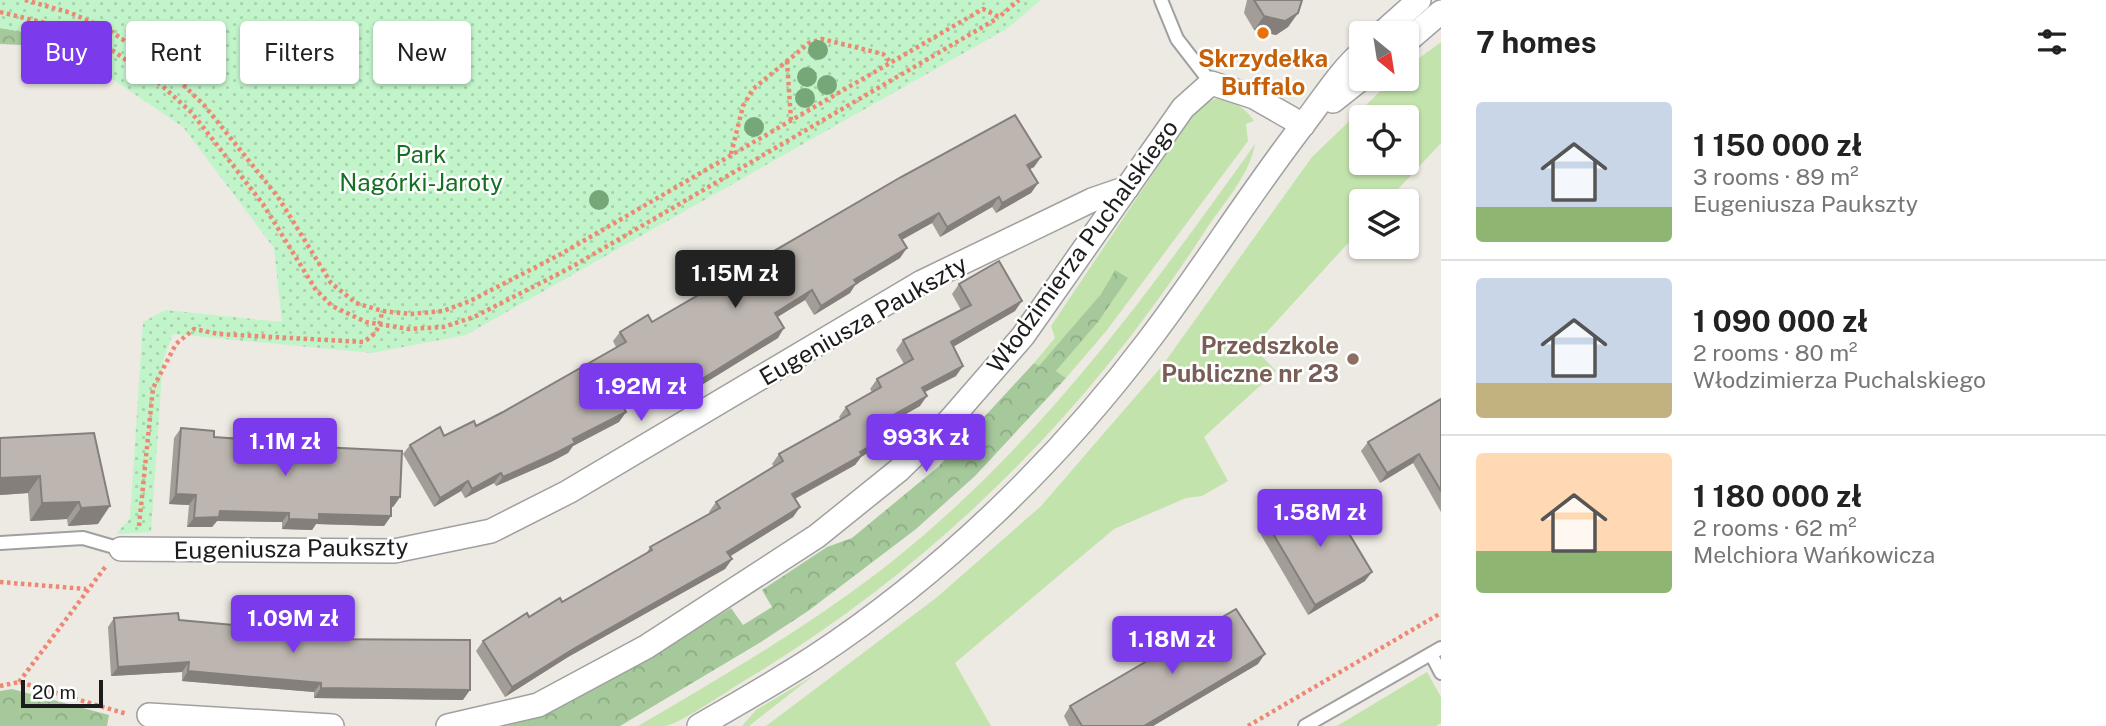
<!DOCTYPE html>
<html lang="en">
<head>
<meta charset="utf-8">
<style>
  :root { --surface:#fff; --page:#f2f2f2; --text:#222; --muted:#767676; --line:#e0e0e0; --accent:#7c3aed }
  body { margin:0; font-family:"Public Sans",sans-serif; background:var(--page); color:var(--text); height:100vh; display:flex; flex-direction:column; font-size:26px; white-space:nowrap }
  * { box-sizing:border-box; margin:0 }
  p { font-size:23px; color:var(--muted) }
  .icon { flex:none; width:38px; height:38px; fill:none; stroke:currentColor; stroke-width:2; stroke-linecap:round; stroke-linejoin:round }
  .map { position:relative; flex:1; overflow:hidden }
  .side { display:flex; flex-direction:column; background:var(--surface); width:665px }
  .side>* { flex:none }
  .top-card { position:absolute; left:21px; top:21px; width:665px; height:63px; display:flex; gap:14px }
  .needle { width:46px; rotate:150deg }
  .fabs { position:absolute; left:1349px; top:21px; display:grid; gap:14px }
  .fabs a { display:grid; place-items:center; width:70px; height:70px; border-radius:7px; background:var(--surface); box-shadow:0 2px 5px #0004; font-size:35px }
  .scale { position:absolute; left:21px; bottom:18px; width:82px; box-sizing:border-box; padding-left:7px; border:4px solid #1c1c1c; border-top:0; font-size:19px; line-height:24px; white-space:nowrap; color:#1c1c1c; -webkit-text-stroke:5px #fff; paint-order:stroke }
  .price { position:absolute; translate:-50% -60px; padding:0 16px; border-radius:7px; background:var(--accent); color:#fff; font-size:23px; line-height:46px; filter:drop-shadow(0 2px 4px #0008) }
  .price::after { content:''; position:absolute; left:50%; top:42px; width:21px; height:16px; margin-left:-10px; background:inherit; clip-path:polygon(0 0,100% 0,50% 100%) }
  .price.on { background:#222; color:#fff }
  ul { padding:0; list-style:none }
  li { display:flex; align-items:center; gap:21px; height:175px; padding:0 35px }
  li+li { border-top:2px solid var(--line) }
  li span { display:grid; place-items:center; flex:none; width:196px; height:140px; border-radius:7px; color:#555 }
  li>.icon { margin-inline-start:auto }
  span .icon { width:84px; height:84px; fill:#fffc; stroke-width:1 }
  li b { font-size:30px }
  h2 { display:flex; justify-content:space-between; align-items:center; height:84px; padding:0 35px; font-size:30px }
  .tag { padding:0 24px; border-radius:7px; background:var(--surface); box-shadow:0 2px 5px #0004; font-size:24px; line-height:63px }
  .tag.on { background:var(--accent); color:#fff }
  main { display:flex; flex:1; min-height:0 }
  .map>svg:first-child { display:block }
  .grass { fill:#c3e3ac; fill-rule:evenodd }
  .forest { fill:url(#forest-crowns) }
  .park { fill:url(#park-dots) }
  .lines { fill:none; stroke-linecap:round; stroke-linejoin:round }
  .service-casing { stroke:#a0a0a0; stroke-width:16 }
  .minor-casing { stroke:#a0a0a0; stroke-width:26 }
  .path { stroke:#ed8873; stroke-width:4.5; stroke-dasharray:3.5 3.5; stroke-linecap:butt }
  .service { stroke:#fff; stroke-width:12 }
  .minor { stroke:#fff; stroke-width:23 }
  .tree { fill:#76a779 }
  .wall { fill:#a39d97 }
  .shaded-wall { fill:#847f7b }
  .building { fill:#bdb6b0; stroke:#847f7b; stroke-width:2 }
  .food-dot { fill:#e8710a; stroke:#fff; stroke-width:2.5 }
  .education-dot { fill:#8d6e63; stroke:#fff; stroke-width:2.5 }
  .labels { text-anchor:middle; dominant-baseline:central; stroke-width:5; stroke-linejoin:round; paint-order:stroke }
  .food-label { font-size:24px; font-weight:bold; fill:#c56008; stroke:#fff }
  .park-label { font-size:24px; fill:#147022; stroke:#fff }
  .street-label { font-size:24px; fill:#1c1c1c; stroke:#fff }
  .education-label { font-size:24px; font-weight:bold; fill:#785e54; stroke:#fff; text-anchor:end }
</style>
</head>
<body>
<main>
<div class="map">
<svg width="1441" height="726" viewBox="0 0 1441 726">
  <defs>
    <pattern id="forest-crowns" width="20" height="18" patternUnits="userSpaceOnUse" patternTransform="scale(1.75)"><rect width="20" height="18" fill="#a5c99b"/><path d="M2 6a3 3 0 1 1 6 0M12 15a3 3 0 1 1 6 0" fill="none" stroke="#8dac85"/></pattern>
    <pattern id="park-dots" width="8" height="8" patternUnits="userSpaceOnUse" patternTransform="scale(1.75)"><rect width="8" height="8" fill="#c2f4ca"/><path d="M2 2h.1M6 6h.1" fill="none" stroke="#a6d1ad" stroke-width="1.8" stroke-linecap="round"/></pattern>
  </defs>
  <rect width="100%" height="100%" fill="#edeae3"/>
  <!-- grass -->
  <g class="grass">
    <path d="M1441,42v101l-54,58h-25l-1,28 -108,118 23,24 -72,66 24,44 -26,15 -16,2 -72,31 -159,134 36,63h-225l170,-128 105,-92 121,-140 150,-209 81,-78h14v-12zM1407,117v46h-45v-46z"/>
    <path d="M1215,99c16,0 30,8 39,22l-8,3 2,17 -141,189 -41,48 -10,-7 42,-49 17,-52 -14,24 -62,73 -5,-4 21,-25 -4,-12 147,-219z"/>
    <path d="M1255,144c-5,31 -33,61 -50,87 -117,181 -268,333 -453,445 -18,10 -71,48 -87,50 -9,0 -18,0 -27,0 99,-58 199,-116 286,-191 131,-113 231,-251 331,-391z"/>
    <polygon points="1427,672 1441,697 1441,723 1436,726 1337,726"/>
    <polygon points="813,676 749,726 742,726 756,710"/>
  </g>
  <!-- forest -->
  <g class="forest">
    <polygon points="0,28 49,36 65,47 0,44"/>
    <path d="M1115,270l13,8 -30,44 -42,49 10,7 -91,98 -59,53 -108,82 -47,31 -141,84h-114c80,-25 154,-75 225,-118l12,17 29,-18 -10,-17 65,-43 25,-9 86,-71 96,-104 5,3 62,-72z"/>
    <polygon points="12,689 109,715 107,726 0,726 0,691"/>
  </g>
  <!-- park -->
  <polygon class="park" points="0,0 1041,0 1008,28 466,335 372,353 173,334 163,360 151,532 116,534 130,518 143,322 165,310 282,322 274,248 183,127 49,36 0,28"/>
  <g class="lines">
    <defs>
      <g id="service">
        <polyline points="1161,0 1177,39 1211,83"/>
        <polyline points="0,543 83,538 121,549"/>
        <polyline points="1431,654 1441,673"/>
        <polyline points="1305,726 1441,648"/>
      </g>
      <g id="minor">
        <polyline points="1382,33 1419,0"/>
        <polyline points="1407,41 1441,12"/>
        <polyline points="1333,101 1362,78"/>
        <polyline points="121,549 394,551 491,531 568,492 922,282 1092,200 1127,188"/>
        <polyline points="149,715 332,726"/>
        <polyline points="448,726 538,705 646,647 817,536 899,470 950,420 1023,336 1183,108 1211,83 1254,97 1303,125"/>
        <path d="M699,726c38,-22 77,-44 114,-68 128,-84 243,-195 336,-318 54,-71 101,-147 156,-218 18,-23 35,-51 57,-70"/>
      </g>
    </defs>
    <!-- service casing -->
    <use href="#service" class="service-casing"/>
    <!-- minor casing -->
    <use href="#minor" class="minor-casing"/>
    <!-- path -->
    <g class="path">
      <polyline points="25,0 71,13 109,30 171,73 204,105 278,197 331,283 356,303 382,311 411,314 443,311 470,301 561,254 983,9 999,17 1019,0"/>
      <polyline points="0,12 66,28 103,44 158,82 192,113 263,204 316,290 332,306 366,322 409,329 443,327 474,317 568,269 998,18"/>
      <polyline points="787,61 791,120"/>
      <polyline points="731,154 743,106 753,89 809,43 822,39 883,54 890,62"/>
      <path d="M139,526l14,-138 23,-44 18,-15 25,5 144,8c14,-8 17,-15 19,-31"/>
      <polyline points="0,582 86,589"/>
      <polyline points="19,682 106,566"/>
      <polyline points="0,686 19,682 127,714"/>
      <polyline points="1248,726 1441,613"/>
    </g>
    <!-- service -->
    <use href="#service" class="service"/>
    <!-- minor -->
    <use href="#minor" class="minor"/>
  </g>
  <!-- trees -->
  <g class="tree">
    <circle cx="818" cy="50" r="10"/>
    <circle cx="807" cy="77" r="10"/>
    <circle cx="827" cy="85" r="10"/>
    <circle cx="805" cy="98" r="10"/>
    <circle cx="754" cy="127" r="10"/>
    <circle cx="599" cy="200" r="10"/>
  </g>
  <!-- wall -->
  <g class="wall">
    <polygon points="1247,0 1302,0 1298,13 1288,27 1276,35 1254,30 1244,13"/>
    <polygon points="1041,157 1034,167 1030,169 1038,183 1031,193 996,213 992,207 940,237 932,223 902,239 900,258 855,285 850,293 814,315 805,300 777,317 778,338 695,389 689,378 660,394 654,383 620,402 626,412 619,422 573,446 568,453 551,462 496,486 494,483 465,498 461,491 434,507 403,454 410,445 444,436 476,426 503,412 616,347 613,341 620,332 652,322"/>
    <polygon points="959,284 1015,311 953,347 956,376 925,392 920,406 894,420 899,429 892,438 861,457 855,465 795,499 800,507 793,517 730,556 732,559 725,569 568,657 505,697 476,651 483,641 562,602 646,554 650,547 710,513 709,512 716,502 774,467 772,464 779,454 841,420 839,417 846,407 872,392 870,389 877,379 904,364 896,350 903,340 961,310 952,294"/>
    <polygon points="1441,399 1441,512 1413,463 1380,483 1361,451 1368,442"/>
    <polygon points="181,428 240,443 400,497 393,507 391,507 391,516 384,526 316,524 312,530 282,529 282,522 217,521 212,527 187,527 189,505 169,504 174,438"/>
    <polygon points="94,433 98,524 68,526 67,519 30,521 28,493 0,495"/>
    <polygon points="1268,525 1365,581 1308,615 1261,535"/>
    <polygon points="114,618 179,620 300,639 463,700 314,698 314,692 182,681 182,672 111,676 108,627"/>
    <polygon points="1258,664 1153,726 1069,726 1064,716 1070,706"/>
  </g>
  <!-- shaded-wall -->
  <g class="shaded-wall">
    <polygon points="1298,13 1288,27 1276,35 1254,30 1264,16"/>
    <polygon points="1041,157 1034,167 1020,174 1027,165"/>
    <polygon points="1038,183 1031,193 996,213 1002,203"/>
    <polygon points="999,197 992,207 940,237 947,227"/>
    <polygon points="939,213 932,223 893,245 899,235"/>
    <polygon points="907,248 900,258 855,285 850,293 814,315 821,306 854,280"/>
    <polygon points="812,290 805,300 768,323 775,313"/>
    <polygon points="1022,301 1015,311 944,352 951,342"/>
    <polygon points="784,328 778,338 695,389 702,379"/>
    <polygon points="963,366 956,376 915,397 922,388"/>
    <polygon points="696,368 689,378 660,394 666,384"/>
    <polygon points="661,374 654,383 611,407 618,397"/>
    <polygon points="927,396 920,406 885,426 892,416"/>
    <polygon points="626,412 619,422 573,446 568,453 551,462 496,486 503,477"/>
    <polygon points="899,429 892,438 861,457 855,465 785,504 792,494"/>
    <polygon points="1419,454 1413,463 1380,483 1387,473"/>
    <polygon points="501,473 494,483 465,498 472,489"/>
    <polygon points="40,476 28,493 0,495 0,478"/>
    <polygon points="468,481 461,491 434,507 440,498"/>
    <polygon points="176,494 196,495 189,505 169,504"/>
    <polygon points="391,497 400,497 393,507 385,507"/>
    <polygon points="79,502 67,519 30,521 42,503"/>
    <polygon points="110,506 98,524 68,526 81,508"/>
    <polygon points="800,507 793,517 721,562 727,552"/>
    <polygon points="220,511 289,513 282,522 217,521 212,527 187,527 194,518"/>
    <polygon points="319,514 391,516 384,526 316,524 312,530 282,529 289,519"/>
    <polygon points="732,559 725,569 568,657 505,697 512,687 575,648"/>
    <polygon points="1372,572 1365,581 1308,615 1315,605"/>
    <polygon points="1265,654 1258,664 1153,726 1144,726"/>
    <polygon points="189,662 182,672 111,676 118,667"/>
    <polygon points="188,671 321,683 314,692 182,681"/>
    <polygon points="321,688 470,690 463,700 314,698"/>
  </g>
  <!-- building -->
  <g class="building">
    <polygon points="1254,0 1302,0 1298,13 1285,21 1264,16"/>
    <polygon points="1015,115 1041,157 1027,165 1038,183 1002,203 999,197 947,227 939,213 899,235 907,248 854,280 857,283 821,306 812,290 775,313 784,328 702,379 696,368 666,384 661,374 618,397 626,412 573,439 575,443 558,452 503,477 501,473 472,489 468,481 440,498 410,445 440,427 444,436 474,421 476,426 503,412 626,342 620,332 648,315 652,322 901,177"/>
    <polygon points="999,261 1022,301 951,342 963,366 922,388 927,396 892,416 899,429 860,452 862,455 792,494 800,507 727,552 732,559 575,648 512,687 483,641 527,613 529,617 560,598 562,602 652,550 650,547 720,508 716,502 783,461 779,454 850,414 846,407 881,387 877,379 913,359 903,340 971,305 959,284"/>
    <polygon points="1441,399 1441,491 1419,454 1387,473 1368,442"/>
    <polygon points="181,428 214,431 214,437 241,439 240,443 402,451 400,497 391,497 391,516 319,514 319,520 289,519 289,513 220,511 219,517 194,518 196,495 176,494"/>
    <polygon points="94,433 110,506 81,508 79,502 42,503 40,476 0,478 0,438"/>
    <polygon points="1324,492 1372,572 1315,605 1268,525"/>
    <polygon points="1236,609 1265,654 1144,726 1082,726 1070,706"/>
    <polygon points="178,613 179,620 300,631 300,639 470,640 470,690 321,688 321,683 188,671 189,662 118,667 114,618"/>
  </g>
  <!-- markers -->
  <circle class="food-dot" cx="1263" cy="33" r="7"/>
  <circle class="education-dot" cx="1353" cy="359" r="7"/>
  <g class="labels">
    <!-- food labels -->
    <g class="food-label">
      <text x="1263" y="58">Skrzydełka<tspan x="1263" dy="28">Buffalo</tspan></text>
    </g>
    <!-- park labels -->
    <g class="park-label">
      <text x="421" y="154">Park<tspan x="421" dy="28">Nagórki-Jaroty</tspan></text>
    </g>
    <!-- street labels -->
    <g class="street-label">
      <text transform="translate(1082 246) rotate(-54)">Włodzimierza Puchalskiego</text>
      <text transform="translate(863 320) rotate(-30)">Eugeniusza Paukszty</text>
      <text transform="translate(291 548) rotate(-1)">Eugeniusza Paukszty</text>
    </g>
    <!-- education labels -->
    <g class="education-label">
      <text x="1339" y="345">Przedszkole<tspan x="1339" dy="28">Publiczne nr 23</tspan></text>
    </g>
  </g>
</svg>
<div class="fabs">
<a><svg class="needle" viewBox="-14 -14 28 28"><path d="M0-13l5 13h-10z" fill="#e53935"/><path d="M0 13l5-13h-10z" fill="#767676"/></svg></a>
<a><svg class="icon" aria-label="locate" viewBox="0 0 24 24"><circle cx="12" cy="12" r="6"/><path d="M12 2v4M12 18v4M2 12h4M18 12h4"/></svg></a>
<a><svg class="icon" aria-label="layers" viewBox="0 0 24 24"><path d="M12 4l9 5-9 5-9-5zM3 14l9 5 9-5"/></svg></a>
</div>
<div class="scale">20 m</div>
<b class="price on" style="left:735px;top:310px">1.15M zł</b>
<b class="price" style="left:641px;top:423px">1.92M zł</b>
<b class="price" style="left:926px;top:474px">993K zł</b>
<b class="price" style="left:285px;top:478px">1.1M zł</b>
<b class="price" style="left:1320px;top:549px">1.58M zł</b>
<b class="price" style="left:293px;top:655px">1.09M zł</b>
<b class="price" style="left:1172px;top:676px">1.18M zł</b>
<div class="top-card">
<a class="tag on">Buy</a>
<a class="tag">Rent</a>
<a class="tag">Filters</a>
<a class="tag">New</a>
</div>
</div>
<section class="side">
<h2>7 homes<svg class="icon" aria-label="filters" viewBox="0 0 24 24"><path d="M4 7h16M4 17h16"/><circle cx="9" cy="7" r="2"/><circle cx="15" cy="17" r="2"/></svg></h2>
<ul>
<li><span style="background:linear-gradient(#c9d6e8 75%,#8fb573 0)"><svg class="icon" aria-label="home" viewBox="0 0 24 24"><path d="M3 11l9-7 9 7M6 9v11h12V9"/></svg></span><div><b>1 150 000 zł</b><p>3 rooms · 89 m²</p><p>Eugeniusza Paukszty</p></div></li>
<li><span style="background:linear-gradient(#c9d6e8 75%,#c2b280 0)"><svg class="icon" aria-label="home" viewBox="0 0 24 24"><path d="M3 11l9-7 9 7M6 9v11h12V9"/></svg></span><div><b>1 090 000 zł</b><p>2 rooms · 80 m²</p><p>Włodzimierza Puchalskiego</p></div></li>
<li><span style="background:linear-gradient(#ffd9b3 70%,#8fb573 0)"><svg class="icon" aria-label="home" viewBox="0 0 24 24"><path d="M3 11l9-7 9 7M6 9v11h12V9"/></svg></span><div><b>1 180 000 zł</b><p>2 rooms · 62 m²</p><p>Melchiora Wańkowicza</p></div></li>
</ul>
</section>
</main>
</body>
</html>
